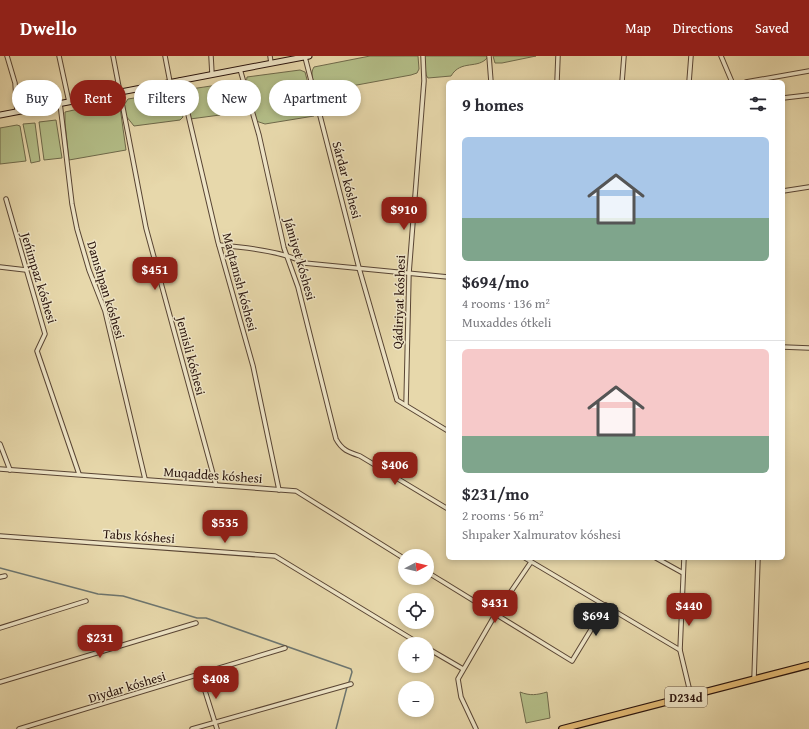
<!DOCTYPE html>
<html lang="en">
<head>
<meta charset="utf-8">
<style>
  :root { --surface:#fff; --page:#f2f2f3; --text:#2b2b33; --muted:#7c7c81; --line:#e1e1e2; --accent:#8f2418 }
  body { margin:0; font-family:"Gentium Book Plus",serif; background:var(--page); color:var(--text); height:100vh; display:flex; flex-direction:column; font-size:15px; white-space:nowrap }
  * { box-sizing:border-box; margin:0 }
  p { font-size:13px; color:var(--muted) }
  .icon { flex:none; width:22px; height:22px; fill:none; stroke:currentColor; stroke-width:2; stroke-linecap:round; stroke-linejoin:round }
  .map { position:relative; flex:1; overflow:hidden }
  .panel { position:absolute; left:446px; top:24px; width:339px; height:480px; display:flex; flex-direction:column; background:var(--surface); border-radius:6px; box-shadow:0 2px 6px #0003 }
  .panel>* { flex:none }
  .banner { position:absolute; left:12px; top:24px; width:374px; height:36px; display:flex; gap:8px }
  .needle { width:26px; rotate:83deg }
  .fabs { position:absolute; left:398px; top:493px; display:grid; gap:8px }
  .fabs a { display:grid; place-items:center; width:36px; height:36px; border-radius:50%; background:var(--surface); box-shadow:0 2px 6px #0003; font-size:20px }
  .price { position:absolute; translate:-50% -34px; padding:0 9px; border-radius:8px; background:var(--accent); color:#fff; font-size:13px; line-height:26px; filter:drop-shadow(0 1px 2px #0008) }
  .price::after { content:''; position:absolute; left:50%; top:24px; width:12px; height:9px; margin-left:-6px; background:inherit; clip-path:polygon(0 0,100% 0,50% 100%) }
  .price.active { background:#222; color:#fff }
  ul { padding:0; list-style:none }
  li { display:grid; align-content:center; gap:8px; height:212px; padding:0 16px }
  li+li { border-top:1px solid var(--line) }
  li span { display:grid; place-items:center; height:124px; border-radius:6px; color:#555 }
  li>.icon { margin-inline-start:auto }
  span .icon { width:72px; height:72px; fill:#fffc; stroke-width:1 }
  li b { font-size:17px }
  h2 { display:flex; justify-content:space-between; align-items:center; height:48px; padding:0 16px; font-size:17px }
  .tag { padding:0 14px; border-radius:18px; background:var(--surface); box-shadow:0 2px 6px #0003; font-size:14px; line-height:36px }
  .tag.active { background:var(--accent); color:#fff }
  header { display:flex; align-items:center; gap:24px; box-sizing:border-box; height:56px; padding:0 20px; background:var(--accent); color:#fff }
  header strong { font-size:19px }
  nav { display:flex; gap:22px; margin-inline-start:auto; font-size:14px }
  .map>svg:first-child { display:block }
  .green { fill:#b4bf89; stroke:#6f6a4b }
  .lines { fill:none; stroke-linecap:round; stroke-linejoin:round }
  .stream { stroke:#6d7670; stroke-width:1.5 }
  .minor-casing { stroke:#594534; stroke-width:5.5 }
  .secondary-casing { stroke:#2a140d; stroke-width:7 }
  .primary-casing { stroke:#2a140d; stroke-width:8 }
  .minor { stroke:#efe6c8; stroke-width:3.5 }
  .secondary { stroke:#efe6c8; stroke-width:5 }
  .primary { stroke:#e4bc76; stroke-width:5.5 }
  .labels { text-anchor:middle; dominant-baseline:central; stroke-width:3; stroke-linejoin:round; paint-order:stroke }
  .shield { fill:#efe6c8; stroke:#655345; stroke-width:1 }
  .shield-label { font-size:12px; font-weight:bold; fill:#2a140d }
  .street-label { font-size:13px; fill:#2a140d; stroke:#efe6c8 }
</style>
</head>
<body>
<header>
<strong>Dwello</strong>
<nav><a>Map</a><a>Directions</a><a>Saved</a></nav>
</header>
<div class="map">
<svg width="809" height="673" viewBox="0 0 809 673">
  <rect width="100%" height="100%" fill="#e7d8ab"/>
  <filter id="stains"><feTurbulence type="fractalNoise" baseFrequency=".005" numOctaves="4"/><feColorMatrix values="0 0 0 0 .2 0 0 0 0 .09 0 0 0 0 .02 0 0 0 .5 -.17"/></filter>
  <radialGradient id="worn" r=".72"><stop offset=".6" stop-color="#630" stop-opacity="0"/><stop offset="1" stop-color="#630" stop-opacity=".3"/></radialGradient>
  <!-- green -->
  <g class="green">
    <path d="M370,0h48l1,13 -2,4 -6,2 -92,17c-5,-6 -10,-18 -5,-25z"/>
    <path d="M424,0h64v1c-10,13 -27,2 -37,19l-23,2 -2,-3z"/>
    <polygon points="493,0 536,0 502,7 495,7"/>
    <polygon points="300,14 305,16 315,54 314,60 265,68 256,65 246,29 247,21"/>
    <polygon points="238,26 246,47 245,50 226,53 220,59 190,63 184,34"/>
    <polygon points="171,36 175,37 177,40 183,61 180,64 134,70 126,60 124,49 128,43"/>
    <polygon points="110,46 115,47 120,51 126,94 69,104 65,67 65,56"/>
    <polygon points="56,64 62,102 44,104 39,66"/>
    <polygon points="35,67 40,105 31,107 23,68"/>
    <polygon points="17,69 20,70 26,105 0,108 0,72"/>
    <path d="M520,636c10,4 17,3 27,0l3,26 -24,5z"/>
  </g>
  <g class="lines">
    <!-- stream -->
    <g class="stream">
      <polyline points="0,512 98,538 123,540 197,562 206,562 351,613 352,616 349,626"/>
      <polyline points="336,673 347,631"/>
    </g>
    <defs>
      <g id="minor">
        <polyline points="7,0 15,27 17,56"/>
        <polyline points="59,0 69,46"/>
        <polyline points="113,0 146,172 216,429"/>
        <polyline points="165,0 170,26"/>
        <polyline points="211,0 212,18"/>
        <polyline points="270,0 271,7"/>
        <polyline points="489,0 491,26"/>
        <polyline points="721,0 732,26"/>
        <polyline points="305,1 359,212 397,344 448,375"/>
        <path d="M240,13l19,66 25,113 14,39 38,152c6,11 12,13 24,17l88,53"/>
        <polyline points="180,24 218,186 253,310 279,434"/>
        <polyline points="557,26 558,0"/>
        <polyline points="622,26 624,0"/>
        <polyline points="689,26 691,0"/>
        <polyline points="746,26 809,15"/>
        <polyline points="783,42 809,39"/>
        <polyline points="60,47 72,148 77,173 89,214 105,255 145,423"/>
        <polyline points="783,135 809,131"/>
        <polyline points="6,143 45,278 37,295 79,418"/>
        <path d="M219,189c23,2 66,6 85,18l144,14"/>
        <polyline points="0,211 26,214"/>
        <polyline points="783,291 809,292"/>
        <polyline points="406,349 409,217 424,25 423,0"/>
        <polyline points="0,388 10,414"/>
        <polyline points="0,413 296,435 405,503"/>
        <polyline points="0,480 275,500 420,588"/>
        <polyline points="525,502 680,594"/>
        <polyline points="656,502 683,517"/>
        <polyline points="684,502 680,594 691,640"/>
        <polyline points="427,516 572,605 606,549"/>
        <polyline points="0,521 5,520"/>
        <polyline points="0,572 86,545"/>
        <polyline points="427,592 463,613"/>
        <polyline points="200,619 217,673"/>
        <polyline points="754,623 758,502"/>
        <polyline points="0,626 196,567"/>
        <polyline points="19,673 285,592"/>
        <polyline points="192,673 351,628"/>
        <polyline points="476,673 461,641 458,623 495,559 531,506"/>
      </g>
      <polyline id="secondary" points="0,59 309,0"/>
      <polyline id="primary" points="562,673 809,609"/>
    </defs>
    <!-- minor casing -->
    <use href="#minor" class="minor-casing"/>
    <!-- secondary casing -->
    <use href="#secondary" class="secondary-casing"/>
    <!-- primary casing -->
    <use href="#primary" class="primary-casing"/>
    <!-- minor -->
    <use href="#minor" class="minor"/>
    <!-- secondary -->
    <use href="#secondary" class="secondary"/>
    <!-- primary -->
    <use href="#primary" class="primary"/>
  </g>
  <g class="labels">
    <!-- shield labels -->
    <rect class="shield" x="665" y="631" width="42" height="20" rx="3"/>
    <g class="shield-label">
      <text x="686" y="641">D234d</text>
    </g>
    <!-- street labels -->
    <g class="street-label">
      <text transform="translate(347 124) rotate(75)">Sárdar kóshesi</text>
      <text transform="translate(300 203) rotate(74)">Jámiyet kóshesi</text>
      <text transform="translate(39 222) rotate(73)">Jeńimpaz kóshesi</text>
      <text transform="translate(240 226) rotate(75)">Maqtanısh kóshesi</text>
      <text transform="translate(106 234) rotate(73)">Danıshpan kóshesi</text>
      <text transform="translate(399 246) rotate(-88)">Qádiriyat kóshesi</text>
      <text transform="translate(191 300) rotate(75)">Jemisli kóshesi</text>
      <text transform="translate(213 419) rotate(4)">Muqaddes kóshesi</text>
      <text transform="translate(139 480) rotate(4)">Tabıs kóshesi</text>
      <text transform="translate(127 631) rotate(-17)">Diydar kóshesi</text>
    </g>
  </g>
  <rect width="100%" height="100%" filter="url(#stains)"/>
  <rect width="100%" height="100%" fill="url(#worn)"/>
</svg>
<div class="fabs">
<a><svg class="needle" viewBox="-14 -14 28 28"><path d="M0-13l5 13h-10z" fill="#e53935"/><path d="M0 13l5-13h-10z" fill="#7c7c81"/></svg></a>
<a><svg class="icon" aria-label="locate" viewBox="0 0 24 24"><circle cx="12" cy="12" r="6"/><path d="M12 2v4M12 18v4M2 12h4M18 12h4"/></svg></a>
<a>+</a>
<a>−</a>
</div>
<b class="price" style="left:404px;top:175px">$910</b>
<b class="price" style="left:155px;top:235px">$451</b>
<b class="price" style="left:395px;top:430px">$406</b>
<b class="price" style="left:225px;top:488px">$535</b>
<b class="price" style="left:495px;top:568px">$431</b>
<b class="price" style="left:689px;top:571px">$440</b>
<b class="price active" style="left:596px;top:581px">$694</b>
<b class="price" style="left:100px;top:603px">$231</b>
<b class="price" style="left:216px;top:644px">$408</b>
<div class="banner">
<a class="tag">Buy</a>
<a class="tag active">Rent</a>
<a class="tag">Filters</a>
<a class="tag">New</a>
<a class="tag">Apartment</a>
</div>
<section class="panel">
<h2>9 homes<svg class="icon" aria-label="filters" viewBox="0 0 24 24"><path d="M4 7h16M4 17h16"/><circle cx="9" cy="7" r="2"/><circle cx="15" cy="17" r="2"/></svg></h2>
<ul>
<li><span style="background:linear-gradient(#a9c7e8 65%,#7fa58c 0)"><svg class="icon" aria-label="home" viewBox="0 0 24 24"><path d="M3 11l9-7 9 7M6 9v11h12V9"/></svg></span><div><b>$694/mo</b><p>4 rooms · 136 m²</p><p>Muxaddes ótkeli</p></div></li>
<li><span style="background:linear-gradient(#f6c9c9 70%,#7fa58c 0)"><svg class="icon" aria-label="home" viewBox="0 0 24 24"><path d="M3 11l9-7 9 7M6 9v11h12V9"/></svg></span><div><b>$231/mo</b><p>2 rooms · 56 m²</p><p>Shıpaker Xalmuratov kóshesi</p></div></li>
</ul>
</section>
</div>
</body>
</html>
